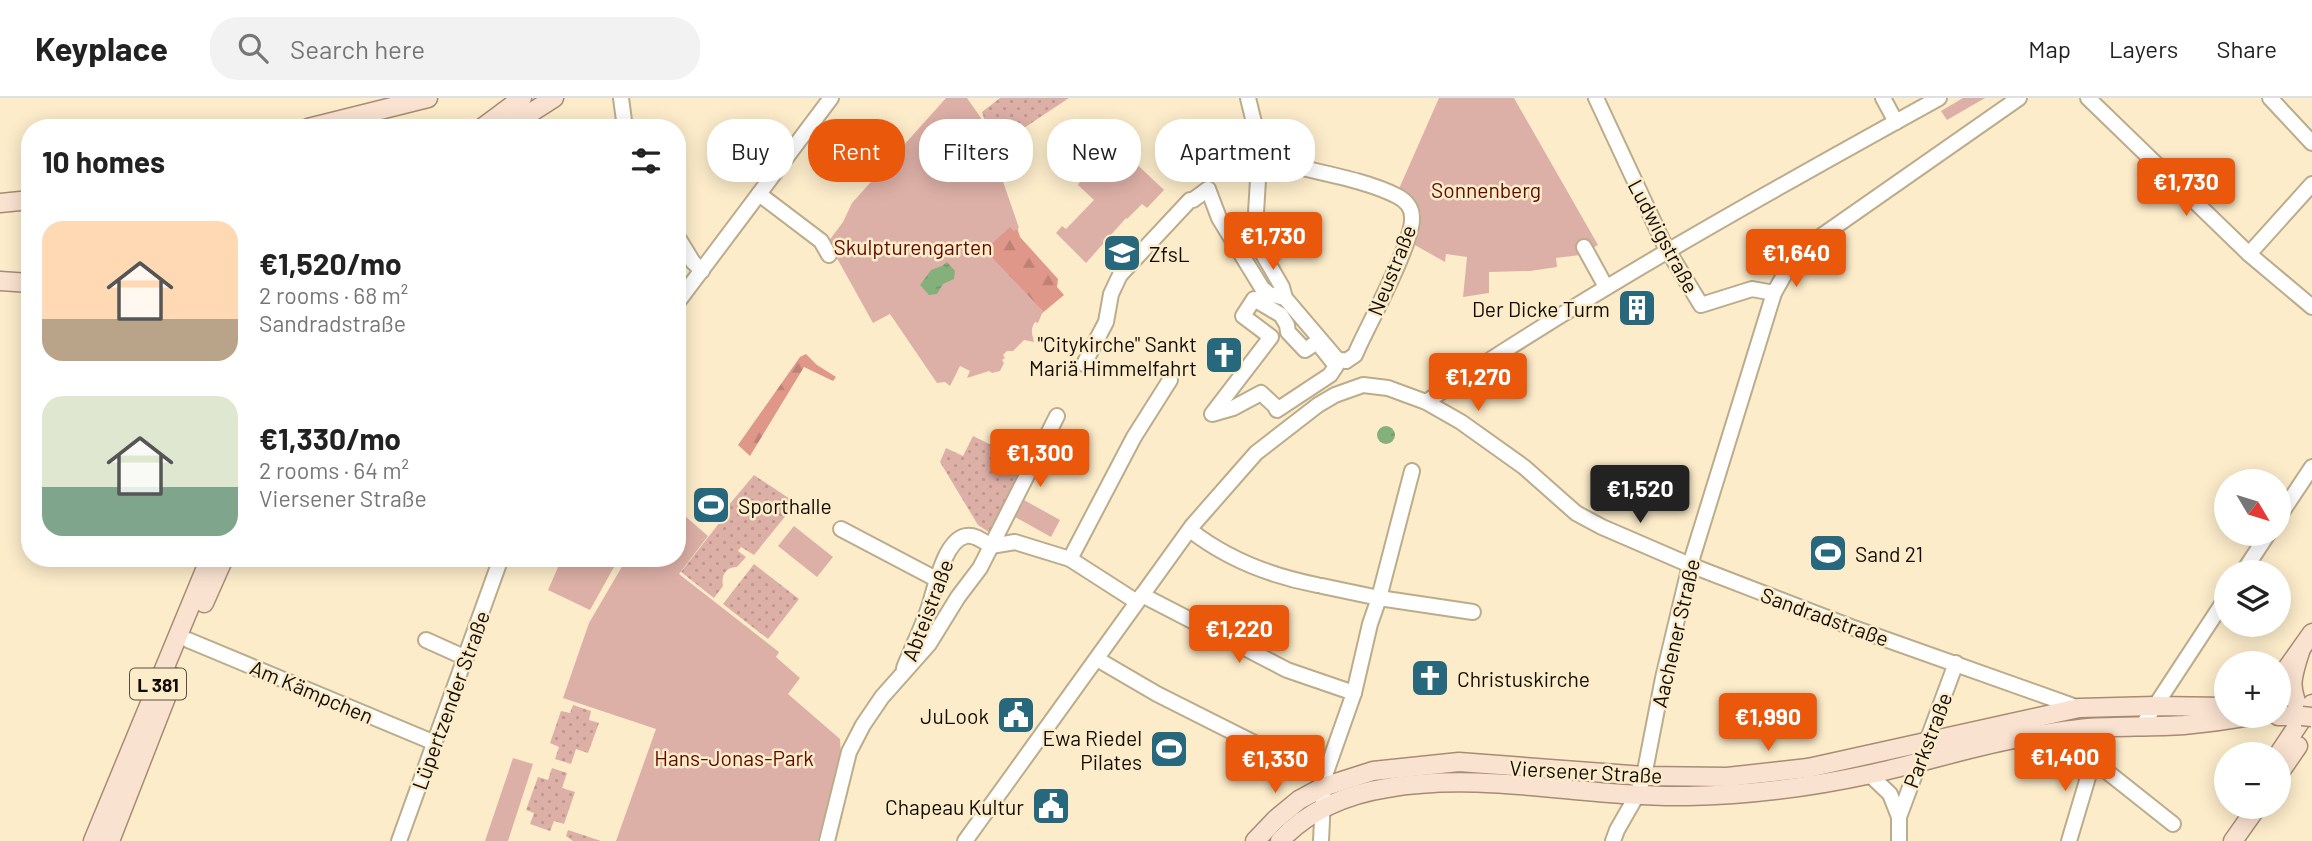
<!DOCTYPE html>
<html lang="en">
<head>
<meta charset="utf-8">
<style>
  :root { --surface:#fff; --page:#f2f2f2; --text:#222; --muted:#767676; --line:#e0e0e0; --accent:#ea580c }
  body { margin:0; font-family:Barlow,sans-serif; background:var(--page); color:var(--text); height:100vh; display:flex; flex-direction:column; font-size:26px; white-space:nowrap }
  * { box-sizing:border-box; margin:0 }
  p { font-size:23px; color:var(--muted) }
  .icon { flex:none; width:38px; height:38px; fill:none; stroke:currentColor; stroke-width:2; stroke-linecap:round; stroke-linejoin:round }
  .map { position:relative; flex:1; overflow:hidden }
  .sheet { position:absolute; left:21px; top:21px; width:665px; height:448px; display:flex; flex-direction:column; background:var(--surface); border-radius:28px; box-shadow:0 4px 18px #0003 }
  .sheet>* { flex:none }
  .top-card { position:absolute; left:707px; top:21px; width:665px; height:63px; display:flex; gap:14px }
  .needle { width:46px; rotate:128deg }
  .controls { position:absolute; left:2214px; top:371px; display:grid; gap:14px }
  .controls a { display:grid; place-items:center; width:77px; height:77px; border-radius:50%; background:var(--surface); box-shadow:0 4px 18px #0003; font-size:35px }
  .price { position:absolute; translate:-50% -60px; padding:0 16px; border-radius:7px; background:var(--accent); color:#fff; font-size:23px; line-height:46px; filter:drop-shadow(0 2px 4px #0008) }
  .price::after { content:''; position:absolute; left:50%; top:42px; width:21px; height:16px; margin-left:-10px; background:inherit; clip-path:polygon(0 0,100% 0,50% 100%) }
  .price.current { background:#222; color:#fff }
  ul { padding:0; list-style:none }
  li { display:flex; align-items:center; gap:21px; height:175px; padding:0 21px }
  li span { display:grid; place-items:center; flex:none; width:196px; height:140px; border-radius:21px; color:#555 }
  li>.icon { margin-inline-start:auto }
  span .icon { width:84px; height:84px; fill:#fffc; stroke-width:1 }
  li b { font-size:30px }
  h2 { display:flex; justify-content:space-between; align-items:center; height:84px; padding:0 21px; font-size:30px }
  .pill { padding:0 24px; border-radius:28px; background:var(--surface); box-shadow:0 4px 18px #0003; font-size:24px; line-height:63px }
  .pill.current { background:var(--accent); color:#fff }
  header { display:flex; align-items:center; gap:42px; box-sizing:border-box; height:98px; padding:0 35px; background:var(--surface); border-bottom:2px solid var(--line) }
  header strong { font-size:33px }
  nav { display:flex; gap:38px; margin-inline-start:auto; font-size:24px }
  .search { width:490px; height:63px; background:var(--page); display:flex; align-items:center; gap:18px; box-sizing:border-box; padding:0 24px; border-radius:28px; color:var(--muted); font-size:26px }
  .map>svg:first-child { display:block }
  .grass { fill:url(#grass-dots) }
  .forest { fill:url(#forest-firs) }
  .green { fill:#ddb0a7 }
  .water { fill:url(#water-ripples) }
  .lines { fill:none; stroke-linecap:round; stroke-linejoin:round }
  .minor-casing { stroke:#bbac8c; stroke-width:18 }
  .major-casing { stroke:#a78b74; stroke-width:21 }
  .minor { stroke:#fff; stroke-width:14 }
  .major { stroke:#fae2d0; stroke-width:18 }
  .major-bridge-casing { stroke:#a78b74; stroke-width:21; stroke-linecap:butt }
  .major-bridge { stroke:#fae2d0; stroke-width:18 }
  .labels { text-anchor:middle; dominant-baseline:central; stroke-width:5; stroke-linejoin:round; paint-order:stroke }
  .shield { fill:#fcecca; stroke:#58503f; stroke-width:2 }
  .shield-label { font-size:19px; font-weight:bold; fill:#120d03 }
  .park-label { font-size:21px; fill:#600a03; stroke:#fcecca }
  .street-label { font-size:21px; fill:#120d03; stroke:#fcecca }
  .poi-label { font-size:21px; fill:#120d03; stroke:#fcecca; text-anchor:end }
</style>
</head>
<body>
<header>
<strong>Keyplace</strong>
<div class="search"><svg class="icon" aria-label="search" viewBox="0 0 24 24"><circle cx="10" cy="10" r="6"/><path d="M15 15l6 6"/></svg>Search here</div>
<nav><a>Map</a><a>Layers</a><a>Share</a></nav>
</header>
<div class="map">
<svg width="2312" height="743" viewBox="0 0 2312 743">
  <defs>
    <pattern id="grass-dots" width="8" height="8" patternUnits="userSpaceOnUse" patternTransform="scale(1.75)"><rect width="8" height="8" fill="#ddb0a7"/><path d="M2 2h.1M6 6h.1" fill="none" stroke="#bd968e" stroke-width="1.8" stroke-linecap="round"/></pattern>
    <pattern id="forest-firs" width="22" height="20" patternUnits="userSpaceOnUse" patternTransform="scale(1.75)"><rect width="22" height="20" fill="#df978a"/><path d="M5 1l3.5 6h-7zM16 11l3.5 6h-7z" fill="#be8175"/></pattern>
    <pattern id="water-ripples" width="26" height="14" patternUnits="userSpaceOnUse" patternTransform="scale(1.75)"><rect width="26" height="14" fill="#84b07b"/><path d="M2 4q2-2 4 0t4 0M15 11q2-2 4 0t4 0" fill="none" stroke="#719669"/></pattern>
  </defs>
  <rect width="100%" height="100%" fill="#fcecca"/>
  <!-- grass -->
  <g class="grass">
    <polygon points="1000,0 1069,0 1021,32 1018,30 1008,43 1010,45 1005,51 1000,69 982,14"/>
    <polygon points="973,338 1024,363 990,435 978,427 940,364 946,350 963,358"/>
    <path d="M754,377l42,28 -42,52 -13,-8 -3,4 8,6 -9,10c-11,0 -16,8 -14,19l-9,12 -33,-26 39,-50 -3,-3z"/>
    <polygon points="754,466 799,501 768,541 723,506"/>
    <polygon points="573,607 591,613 589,622 599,625 588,655 576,651 571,666 555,661 559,649 550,645 561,613 570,615"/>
    <polygon points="552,670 567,675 562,690 575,694 564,726 554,723 550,733 530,726 534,715 526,712 538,679 548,682"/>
    <polygon points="568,732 601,743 573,743 566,738"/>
  </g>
  <!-- forest -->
  <g class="forest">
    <polygon points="1014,120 1020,139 1058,181 1057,189 1064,197 1040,217 978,158"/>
    <polygon points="806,256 817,267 836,279 833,283 804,269 750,358 738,347 800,259"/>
  </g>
  <!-- green -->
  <g class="green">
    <path d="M946,0h21l14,20 38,110 -5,3 -4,-4 -25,23 58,61 -5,12 -3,-1c-5,8 -3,11 -1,20l-10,-2 -11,11h-6l-4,4 2,3 -3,2 2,3 -4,8 -8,2 -3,-2 -22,7 3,-7 -10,-5 -10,20 -5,-4 -8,1 -47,-69 -17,9 -45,-81 15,-20 9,-19z"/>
    <path d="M1439,0h75l84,147 -18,10 -24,3 1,9 -27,4 -41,1v21l-26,4 4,-40 -21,-3 -1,8 -32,-18c11,-27 14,-40 -15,-53z"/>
    <polygon points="1963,0 1985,0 1947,22 1941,13"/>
    <polygon points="1109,40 1164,92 1147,110 1142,106 1127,121 1126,120 1086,165 1056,135 1062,128 1066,131 1094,102 1078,87"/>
    <polygon points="1024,402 1060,422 1051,439 1015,419"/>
    <polygon points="677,411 708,438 679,476 779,554 776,559 800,580 788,596 840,641 841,658 818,743 616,743 656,631 563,600 589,525 627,460 677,460"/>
    <polygon points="794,428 833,459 817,479 778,448"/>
    <polygon points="562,460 619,460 590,512 548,492"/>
    <polygon points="513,660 533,666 508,743 485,743"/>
  </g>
  <!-- water -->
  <g class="water">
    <polygon points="947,164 955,173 954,181 943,186 937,196 929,197 920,187 931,172 942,168"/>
    <circle cx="1386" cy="337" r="9"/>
  </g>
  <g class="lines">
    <defs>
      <g id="minor">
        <polyline points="621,0 625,30"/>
        <polyline points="1248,0 1260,49 1255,131 1260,151 1282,189 1285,200"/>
        <polyline points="1596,0 1664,146 1701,207 1752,191 1774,195"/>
        <polyline points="1883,0 1896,24"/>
        <polyline points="2088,0 2249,156 2312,209"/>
        <polyline points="2270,0 2312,45"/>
        <path d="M1259,61h9c39,12 94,19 129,37 8,4 15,11 15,21 2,23 -41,103 -53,129l-4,9 -9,6"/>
        <polyline points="759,96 821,143 829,157"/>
        <polyline points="677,138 693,164 702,173"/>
        <polyline points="1584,149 1606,189"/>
        <polyline points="2249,156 2312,86"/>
        <polygon points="1254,201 1281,217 1287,227 1288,234 1305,252 1317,244 1336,268 1330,277 1277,312 1275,308 1261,295 1233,310 1212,316 1271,239 1243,218"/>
        <polyline points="677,205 831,0"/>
        <polyline points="1084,266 1106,224 1111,196 1120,177 1190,102 1193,102 1208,91 1219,120 1262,190 1269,196 1285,200 1337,261 1346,263"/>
        <path d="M1426,304c165,-111 339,-208 513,-304"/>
        <polyline points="2278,420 2312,369"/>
        <polyline points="841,431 936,481"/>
        <path d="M1190,432c37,29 81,46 127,55"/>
        <polyline points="991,448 1015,444 1070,461 1134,339 1170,282"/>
        <polyline points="1070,461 1137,504"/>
        <polyline points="2243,474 2268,436"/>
        <polyline points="1322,488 1379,500 1473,514"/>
        <polyline points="1142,497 1287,572 1354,595"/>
        <polyline points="188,542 435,645"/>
        <polyline points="426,542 466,560"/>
        <polyline points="1097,561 1157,596 1324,680"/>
        <path d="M904,570c8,-20 18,-40 25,-61 6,-18 15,-67 37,-71 9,-2 18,6 25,10"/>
        <polyline points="2142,628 2226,500"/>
        <polyline points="2057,634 2173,726"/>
        <polyline points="1869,676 1890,696 1899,719"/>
        <polyline points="399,743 501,460"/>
        <polyline points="827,743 849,654 863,627 882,599 929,546 958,499 980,470 1057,318"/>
        <polyline points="965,743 1192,428 1256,355 1318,307 1335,297 1363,287 1388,290 1426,304 1461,324 1524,369 1576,415 1602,429 1690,467 1851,529 2079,610"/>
        <polyline points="1321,743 1324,680 1354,595 1370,526 1379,500 1412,373"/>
        <polyline points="1613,743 1617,732 1637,697 1644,678 1663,580 1690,467 1774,195 1787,172 1810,146 2019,0"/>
        <polyline points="1899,743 1899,719 1956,565"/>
        <polyline points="2069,743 2089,676 2098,666"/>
      </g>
      <g id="major">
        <polyline points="308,30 428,0"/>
        <polyline points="482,30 522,0"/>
        <polyline points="507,30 554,0"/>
        <polyline points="0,105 30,102"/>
        <polyline points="0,183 30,185"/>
        <polyline points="204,505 224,460"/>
        <polyline points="2278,583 2312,535"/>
        <path d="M2278,618h24c-14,-30 -11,-36 -1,-67"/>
        <polyline points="2278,657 2312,606"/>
        <polyline points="2278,677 2298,648"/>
        <polyline points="93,743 210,460"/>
        <polyline points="110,743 174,579"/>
        <polyline points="1255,743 1276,721 1299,702 1323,689 1373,673 1459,664 1644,678 1727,679 1808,670 2079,610 2155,608 2226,609"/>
        <path d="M1280,743c27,-30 67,-47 107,-53 99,-17 200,10 301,8 61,-1 123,-9 183,-22 50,-11 99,-27 149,-36 23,-4 46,-8 68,-10 32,-2 64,-1 96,-3 22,-2 45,-5 68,-9"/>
        <polyline points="2233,743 2257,709"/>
      </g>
    </defs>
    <!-- minor casing -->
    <use href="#minor" class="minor-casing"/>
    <!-- major casing -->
    <use href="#major" class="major-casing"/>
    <!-- minor -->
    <use href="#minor" class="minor"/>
    <!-- major -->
    <use href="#major" class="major"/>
    <defs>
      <polyline id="major-bridge" points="2302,618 2312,619"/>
    </defs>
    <!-- major-bridge casing -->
    <use href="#major-bridge" class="major-bridge-casing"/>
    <!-- major-bridge -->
    <use href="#major-bridge" class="major-bridge"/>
  </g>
  <!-- icons -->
  <defs>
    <symbol id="university-square" viewBox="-11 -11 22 22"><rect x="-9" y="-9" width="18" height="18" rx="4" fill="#28687c" stroke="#fcecca"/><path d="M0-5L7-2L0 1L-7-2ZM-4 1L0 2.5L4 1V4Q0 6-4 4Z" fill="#fff"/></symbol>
    <symbol id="building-square" viewBox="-11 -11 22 22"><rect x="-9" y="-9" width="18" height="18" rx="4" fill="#28687c" stroke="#fcecca"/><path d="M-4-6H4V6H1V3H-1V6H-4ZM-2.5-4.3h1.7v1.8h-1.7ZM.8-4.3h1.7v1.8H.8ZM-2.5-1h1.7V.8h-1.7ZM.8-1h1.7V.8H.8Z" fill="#fff"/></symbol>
    <symbol id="church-square" viewBox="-11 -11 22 22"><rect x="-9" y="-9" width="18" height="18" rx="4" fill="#28687c" stroke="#fcecca"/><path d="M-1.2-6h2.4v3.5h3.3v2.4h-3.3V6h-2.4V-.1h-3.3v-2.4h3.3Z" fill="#fff"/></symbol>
    <symbol id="stadium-square" viewBox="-11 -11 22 22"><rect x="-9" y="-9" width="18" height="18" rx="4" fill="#28687c" stroke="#fcecca"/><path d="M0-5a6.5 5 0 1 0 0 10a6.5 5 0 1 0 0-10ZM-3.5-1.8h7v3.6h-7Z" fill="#fff"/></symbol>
    <symbol id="civic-square" viewBox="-11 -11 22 22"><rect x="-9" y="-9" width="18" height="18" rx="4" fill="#28687c" stroke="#fcecca"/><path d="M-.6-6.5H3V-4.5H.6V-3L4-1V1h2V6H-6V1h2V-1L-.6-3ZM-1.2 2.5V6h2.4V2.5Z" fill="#fff"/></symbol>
  </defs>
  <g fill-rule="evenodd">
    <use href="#university-square" x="1100" y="133" width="44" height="44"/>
    <use href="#building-square" x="1615" y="188" width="44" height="44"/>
    <use href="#church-square" x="1202" y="235" width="44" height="44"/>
    <use href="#stadium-square" x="689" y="385" width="44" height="44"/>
    <use href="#stadium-square" x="1806" y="433" width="44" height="44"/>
    <use href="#church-square" x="1408" y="558" width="44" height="44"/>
    <use href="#civic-square" x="994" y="595" width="44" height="44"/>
    <use href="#stadium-square" x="1147" y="629" width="44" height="44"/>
    <use href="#civic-square" x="1029" y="686" width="44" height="44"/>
  </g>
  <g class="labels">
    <!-- shield labels -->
    <rect class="shield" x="130" y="570.5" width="56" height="31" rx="5"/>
    <g class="shield-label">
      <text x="158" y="586">L 381</text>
    </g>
    <!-- park labels -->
    <g class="park-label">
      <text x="1486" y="91">Sonnenberg</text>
      <text x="913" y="148">Skulpturengarten</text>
      <text x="734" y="659">Hans-Jonas-Park</text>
    </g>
    <!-- street labels -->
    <g class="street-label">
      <text transform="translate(1664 138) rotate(62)">Ludwigstraße</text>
      <text transform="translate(1391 172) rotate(-68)">Neustraße</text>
      <text transform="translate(927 512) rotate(-69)">Abteistraße</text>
      <text transform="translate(1825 518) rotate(20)">Sandradstraße</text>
      <text transform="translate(1675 535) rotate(-77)">Aachener Straße</text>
      <text transform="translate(312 593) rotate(23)">Am Kämpchen</text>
      <text transform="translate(450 602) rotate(-70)">Lüpertzender Straße</text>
      <text transform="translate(1927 642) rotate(-69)">Parkstraße</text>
      <text transform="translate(1586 673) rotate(3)">Viersener Straße</text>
    </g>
    <!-- poi labels -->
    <g class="poi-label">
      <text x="1149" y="155" text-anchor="start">ZfsL</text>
      <text x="1610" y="210">Der Dicke Turm</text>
      <text x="1197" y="245">"Citykirche" Sankt<tspan x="1197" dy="24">Mariä Himmelfahrt</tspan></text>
      <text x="738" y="407" text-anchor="start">Sporthalle</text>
      <text x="1855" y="455" text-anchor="start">Sand 21</text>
      <text x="1457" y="580" text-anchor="start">Christuskirche</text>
      <text x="989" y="617">JuLook</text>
      <text x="1142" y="639">Ewa Riedel<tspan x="1142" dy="24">Pilates</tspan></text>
      <text x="1024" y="708">Chapeau Kultur</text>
    </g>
  </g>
</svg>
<div class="controls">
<a><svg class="needle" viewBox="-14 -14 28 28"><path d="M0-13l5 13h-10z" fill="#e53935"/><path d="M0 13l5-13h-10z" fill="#767676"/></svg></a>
<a><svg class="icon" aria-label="layers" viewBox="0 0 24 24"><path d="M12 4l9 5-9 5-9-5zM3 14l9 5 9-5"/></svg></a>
<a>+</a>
<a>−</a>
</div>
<b class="price" style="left:2186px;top:120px">€1,730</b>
<b class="price" style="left:1273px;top:174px">€1,730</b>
<b class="price" style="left:1796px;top:191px">€1,640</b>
<b class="price" style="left:1478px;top:315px">€1,270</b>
<b class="price" style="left:1040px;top:391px">€1,300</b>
<b class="price current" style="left:1640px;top:427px">€1,520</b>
<b class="price" style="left:1239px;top:567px">€1,220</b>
<b class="price" style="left:1768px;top:655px">€1,990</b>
<b class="price" style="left:2065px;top:695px">€1,400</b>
<b class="price" style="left:1275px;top:697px">€1,330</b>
<div class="top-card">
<a class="pill">Buy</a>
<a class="pill current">Rent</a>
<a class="pill">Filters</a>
<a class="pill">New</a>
<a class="pill">Apartment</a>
</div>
<section class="sheet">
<h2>10 homes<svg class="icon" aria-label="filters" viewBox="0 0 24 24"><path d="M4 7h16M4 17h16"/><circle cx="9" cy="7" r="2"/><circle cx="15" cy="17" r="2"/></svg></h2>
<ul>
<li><span style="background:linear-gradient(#ffd9b3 70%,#b9a48a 0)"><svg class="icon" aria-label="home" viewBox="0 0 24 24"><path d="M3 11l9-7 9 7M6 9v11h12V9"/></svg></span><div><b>€1,520/mo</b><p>2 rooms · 68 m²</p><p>Sandradstraße</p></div></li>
<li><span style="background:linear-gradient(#dfe7d0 65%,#7fa58c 0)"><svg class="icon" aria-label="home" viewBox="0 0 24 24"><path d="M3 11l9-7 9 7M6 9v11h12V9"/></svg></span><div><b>€1,330/mo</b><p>2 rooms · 64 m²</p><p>Viersener Straße</p></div></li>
</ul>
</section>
</div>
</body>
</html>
